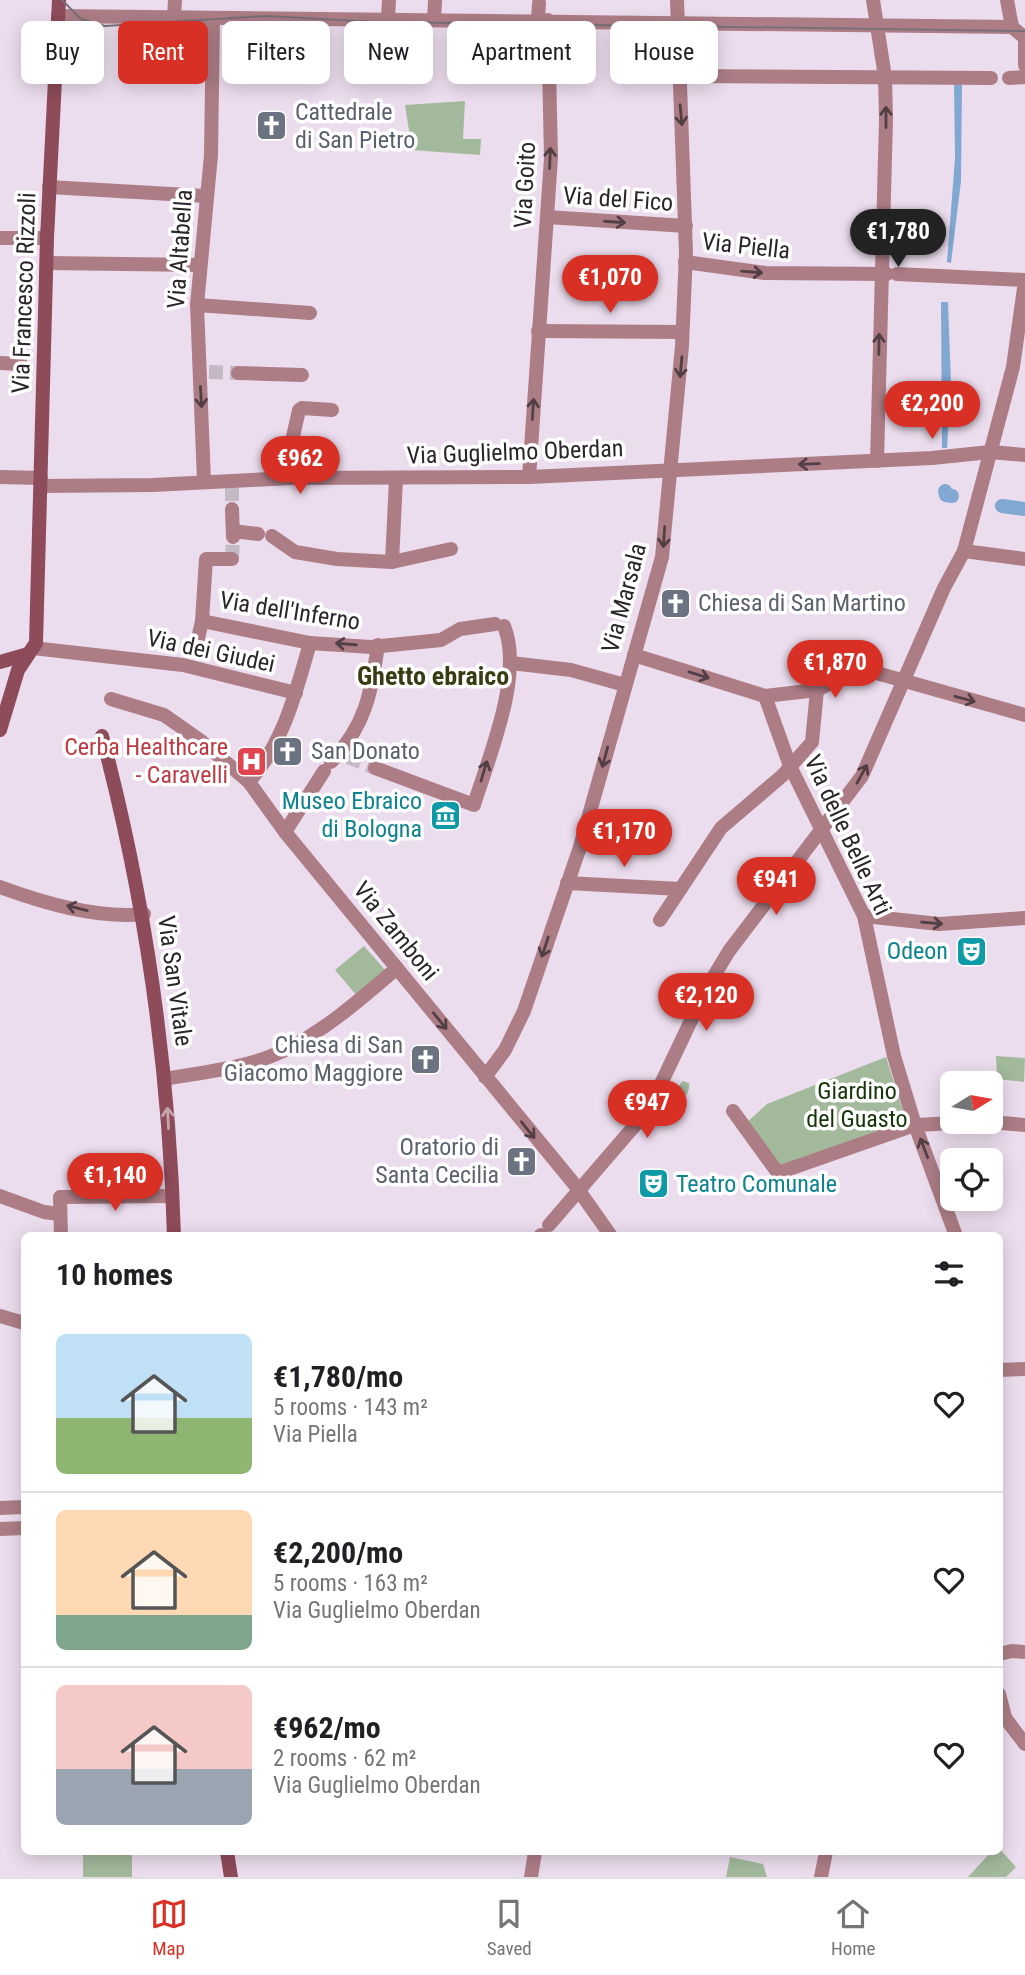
<!DOCTYPE html>
<html lang="en">
<head>
<meta charset="utf-8">
<style>
  :root { --surface:#fff; --page:#f2f2f2; --text:#202124; --muted:#757577; --line:#e0e0e0; --accent:#d93025 }
  body { margin:0; font-family:"Roboto Condensed",sans-serif; background:var(--page); color:var(--text); height:100vh; display:flex; flex-direction:column; font-size:26px; white-space:nowrap }
  * { box-sizing:border-box; margin:0 }
  p { font-size:23px; color:var(--muted) }
  .icon { flex:none; width:38px; height:38px; fill:none; stroke:currentColor; stroke-width:2; stroke-linecap:round; stroke-linejoin:round }
  .map { position:relative; flex:1; overflow:hidden }
  .drawer { position:absolute; left:21px; top:1232px; width:982px; height:623px; display:flex; flex-direction:column; background:var(--surface); border-radius:10px; box-shadow:0 4px 18px #0003 }
  .drawer>* { flex:none }
  .top-card { position:absolute; left:21px; top:21px; width:984px; height:63px; display:flex; gap:14px }
  .needle { width:46px; rotate:79deg }
  .buttons { position:absolute; left:940px; top:1071px; display:grid; gap:14px }
  .buttons a { display:grid; place-items:center; width:63px; height:63px; border-radius:10px; background:var(--surface); box-shadow:0 4px 18px #0003; font-size:35px }
  .price { position:absolute; translate:-50% -60px; padding:0 16px; border-radius:24px; background:var(--accent); color:#fff; font-size:23px; line-height:46px; filter:drop-shadow(0 2px 4px #0008) }
  .price::after { content:''; position:absolute; left:50%; top:42px; width:21px; height:16px; margin-left:-10px; background:inherit; clip-path:polygon(0 0,100% 0,50% 100%) }
  .price.on { background:#222; color:#fff }
  ul { padding:0; list-style:none }
  li { display:flex; align-items:center; gap:21px; height:175px; padding:0 35px }
  li+li { border-top:2px solid var(--line) }
  li span { display:grid; place-items:center; flex:none; width:196px; height:140px; border-radius:10px; color:#555 }
  li>.icon { margin-inline-start:auto }
  span .icon { width:84px; height:84px; fill:#fffc; stroke-width:1 }
  li b { font-size:30px }
  h2 { display:flex; justify-content:space-between; align-items:center; height:84px; padding:0 35px; font-size:30px }
  .chip { padding:0 24px; border-radius:10px; background:var(--surface); box-shadow:0 4px 18px #0003; font-size:24px; line-height:63px }
  .chip.on { background:var(--accent); color:#fff }
  .tabs { display:flex; justify-content:space-around; align-items:center; height:98px; border-top:2px solid var(--line); background:var(--surface); font-size:19px; color:var(--muted) }
  .tabs a { display:grid; justify-items:center; gap:4px }
  .tabs .on { color:var(--accent) }
  .map>svg:first-child { display:block }
  .green { fill:#a2b99c }
  .water { fill:#81a8d2 }
  .lines { fill:none; stroke-linecap:round; stroke-linejoin:round }
  .canal { stroke:#81a8d2; stroke-width:14 }
  .street-tunnel { stroke:#c5b8c7; stroke-width:14; stroke-dasharray:14 7; stroke-linecap:butt }
  .street { stroke:#ad7d86; stroke-width:14 }
  .secondary { stroke:#8e4b5a; stroke-width:14 }
  .tram { stroke:#79707a; stroke-width:2 }
  .oneway { stroke:#523f46 }
  .oneway2 { stroke:#c6a5ac }
  .labels { text-anchor:middle; dominant-baseline:central; stroke-width:7; stroke-linejoin:round; paint-order:stroke }
  .worship-label { font-size:24px; fill:#5b616d; stroke:#fff; text-anchor:start }
  .street-label { font-size:24px; fill:#2b252b; stroke:#fff }
  .health-label { font-size:24px; fill:#be3a42; stroke:#fff; text-anchor:end }
  .culture-label { font-size:24px; fill:#0d838f; stroke:#fff; text-anchor:end }
  .park-label { font-size:24px; fill:#143606; stroke:#fff }
  .neighbourhood-label { font-size:26px; font-weight:bold; fill:#393b12; stroke:#fff }
</style>
</head>
<body>
<div class="map">
<svg width="1025" height="1877" viewBox="0 0 1025 1877">
  <rect width="100%" height="100%" fill="#ecddee"/>
  <!-- green -->
  <g class="green">
    <polygon points="465,101 463,139 481,139 480,155 412,150 405,105"/>
    <polygon points="364,946 386,971 357,996 335,970"/>
    <polygon points="996,1056 1025,1058 1024,1082 997,1079"/>
    <polygon points="886,1057 907,1123 779,1168 745,1124 767,1104"/>
    <path d="M683,1081l6,2c2,10 -9,22 -18,22l-3,-6z"/>
    <polygon points="999,1848 1016,1867 1006,1877 968,1877 991,1852 999,1852"/>
    <rect x="83" y="1852" width="49" height="25"/>
    <polygon points="730,1857 763,1864 767,1877 726,1877"/>
  </g>
  <!-- water -->
  <g class="water">
    <polygon points="954,83 962,85 961,181 951,263 947,262 955,158"/>
    <polygon points="941,302 948,302 951,384 947,448 942,448"/>
  </g>
  <g class="lines">
    <!-- canal -->
    <g class="canal">
      <polyline points="945,491 946,495 952,496"/>
      <polyline points="1002,506 1025,509"/>
    </g>
    <!-- street-tunnel -->
    <g class="street-tunnel">
      <polyline points="209,372 238,373"/>
      <polyline points="232,487 232,509"/>
      <polyline points="232,559 233,537"/>
      <polyline points="348,757 375,768"/>
    </g>
    <!-- street -->
    <g class="street">
      <polyline points="873,0 885,77 886,119 877,461"/>
      <polyline points="1007,0 1012,27"/>
      <polyline points="58,16 1012,27 1025,38"/>
      <polyline points="174,18 175,0"/>
      <polyline points="388,19 389,0"/>
      <polyline points="434,19 435,1"/>
      <polyline points="538,20 539,3"/>
      <polyline points="1025,39 1025,65"/>
      <polyline points="678,76 991,78"/>
      <polyline points="1009,78 1025,77"/>
      <polyline points="49,187 205,196"/>
      <polyline points="547,217 686,226"/>
      <polyline points="0,238 47,238"/>
      <polyline points="685,262 765,273 887,274"/>
      <polyline points="47,263 199,265"/>
      <polyline points="897,274 1025,280"/>
      <polyline points="197,305 310,313"/>
      <polyline points="538,331 682,332"/>
      <polyline points="0,363 21,364"/>
      <polyline points="238,373 302,375"/>
      <polyline points="0,477 41,478"/>
      <polyline points="529,477 551,158 548,20"/>
      <polyline points="291,478 292,441 299,410 302,408 332,410"/>
      <polyline points="204,481 197,305 211,155 213,19"/>
      <polyline points="41,486 153,485 291,478 529,477 932,458 990,452 1025,455"/>
      <polyline points="232,509 233,537"/>
      <polyline points="233,531 258,534"/>
      <polyline points="272,536 295,552 337,559 392,562 451,549"/>
      <polyline points="964,551 1025,559"/>
      <polyline points="392,562 396,479"/>
      <polyline points="202,621 310,643 371,647 441,640 460,629 495,624"/>
      <polyline points="196,647 202,621 206,559 232,559"/>
      <polyline points="33,648 183,665 296,693"/>
      <polyline points="634,655 765,696 817,690 849,674 866,670 1025,715"/>
      <polyline points="511,663 571,670 625,685"/>
      <polyline points="765,696 790,766 864,916 894,1056 915,1125 956,1236"/>
      <polyline points="111,699 164,715 201,741 249,782 285,832 575,1185 611,1236"/>
      <path d="M331,762c35,-37 40,-69 47,-117"/>
      <path d="M375,768l99,37c15,-49 50,-131 30,-179"/>
      <path d="M249,782c35,-40 47,-90 61,-139"/>
      <polyline points="285,832 324,771"/>
      <polyline points="567,883 680,889"/>
      <path d="M0,887c44,16 97,32 144,27"/>
      <polyline points="864,916 939,924 1025,918"/>
      <polyline points="660,920 721,828 783,775 812,742 817,690"/>
      <polyline points="485,1077 505,1050 524,1011 580,847 662,557 682,346 686,253 677,0"/>
      <path d="M165,1079c39,-7 84,-11 120,-29 41,-20 77,-52 112,-82"/>
      <polyline points="733,1111 778,1173 915,1125 975,1122"/>
      <polyline points="990,1122 1025,1125"/>
      <polyline points="0,1196 44,1212 59,1214"/>
      <polyline points="549,1225 649,1109 706,989 729,951 862,776 944,588 964,551 1013,367 1025,281"/>
      <polyline points="61,1236 60,1197 172,1196"/>
      <polyline points="540,1236 541,1235"/>
      <polyline points="0,1316 24,1323"/>
      <polyline points="999,1370 1025,1369"/>
      <polyline points="0,1508 24,1507"/>
      <polyline points="0,1529 24,1528"/>
      <polyline points="999,1654 1012,1651 1025,1652"/>
      <polyline points="999,1694 1005,1717"/>
      <polyline points="999,1710 1025,1744"/>
      <polyline points="531,1877 535,1852"/>
      <polyline points="821,1877 826,1852"/>
    </g>
    <!-- secondary -->
    <g class="secondary">
      <polyline points="0,662 28,654"/>
      <polyline points="0,730 18,670 36,643 47,238 59,0"/>
      <path d="M102,736c44,166 67,328 72,500"/>
      <polyline points="227,1852 231,1877"/>
    </g>
    <!-- tram -->
    <polyline class="tram" points="62,0 81,19 105,26 266,16 376,22 1025,31"/>
  </g>
  <!-- one-way arrows -->
  <defs><path id="oneway-shaft" d="M-6 0H5M1.5-3L5.5 0L1.5 3" fill="none" stroke-width="1.6" stroke-linecap="round" stroke-linejoin="round" transform="scale(1.75)"/></defs>
  <g class="oneway">
    <use href="#oneway-shaft" transform="translate(681 115) rotate(85)"/>
    <use href="#oneway-shaft" transform="translate(886 117) rotate(-90)"/>
    <use href="#oneway-shaft" transform="translate(550 158) rotate(-88)"/>
    <use href="#oneway-shaft" transform="translate(615 222) rotate(4)"/>
    <use href="#oneway-shaft" transform="translate(752 272) rotate(5)"/>
    <use href="#oneway-shaft" transform="translate(879 344) rotate(-89)"/>
    <use href="#oneway-shaft" transform="translate(681 367) rotate(95)"/>
    <use href="#oneway-shaft" transform="translate(201 397) rotate(87)"/>
    <use href="#oneway-shaft" transform="translate(533 409) rotate(-86)"/>
    <use href="#oneway-shaft" transform="translate(809 464) rotate(178)"/>
    <use href="#oneway-shaft" transform="translate(664 537) rotate(94)"/>
    <use href="#oneway-shaft" transform="translate(346 644) rotate(-175)"/>
    <use href="#oneway-shaft" transform="translate(699 675) rotate(17)"/>
    <use href="#oneway-shaft" transform="translate(965 699) rotate(15)"/>
    <use href="#oneway-shaft" transform="translate(605 757) rotate(105)"/>
    <use href="#oneway-shaft" transform="translate(484 771) rotate(-73)"/>
    <use href="#oneway-shaft" transform="translate(862 774) rotate(-61)"/>
    <use href="#oneway-shaft" transform="translate(77 908) rotate(-166)"/>
    <use href="#oneway-shaft" transform="translate(932 923) rotate(5)"/>
    <use href="#oneway-shaft" transform="translate(545 947) rotate(108)"/>
    <use href="#oneway-shaft" transform="translate(440 1021) rotate(51)"/>
    <use href="#oneway-shaft" transform="translate(528 1130) rotate(51)"/>
    <use href="#oneway-shaft" transform="translate(924 1148) rotate(-111)"/>
  </g>
  <use class="oneway2" href="#oneway-shaft" transform="translate(168 1118) rotate(-93)"/>
  <!-- icons -->
  <defs>
    <symbol id="church-square" viewBox="-11 -11 22 22"><rect x="-9" y="-9" width="18" height="18" rx="4" fill="#6b7280" stroke="#fff"/><path d="M-1.2-6h2.4v3.5h3.3v2.4h-3.3V6h-2.4V-.1h-3.3v-2.4h3.3Z" fill="#fff"/></symbol>
    <symbol id="hospital-square" viewBox="-11 -11 22 22"><rect x="-9" y="-9" width="18" height="18" rx="4" fill="#e0444e" stroke="#fff"/><path d="M-5-5h3v3.5h4V-5h3V5h-3V1.5h-4V5h-3Z" fill="#fff"/></symbol>
    <symbol id="museum-square" viewBox="-11 -11 22 22"><rect x="-9" y="-9" width="18" height="18" rx="4" fill="#0f9aa8" stroke="#fff"/><path d="M0-6L6-3V-2H-6V-3ZM-5-1h2V3h-2ZM-1-1h2V3h-2ZM3-1h2V3H3ZM-6 4H6V6H-6Z" fill="#fff"/></symbol>
    <symbol id="theatre-square" viewBox="-11 -11 22 22"><rect x="-9" y="-9" width="18" height="18" rx="4" fill="#0f9aa8" stroke="#fff"/><path d="M-5-5.5Q0-4 5-5.5V0Q5 5 0 6Q-5 5-5 0ZM-3.3-2.5H-1v1.5H-3.3ZM1-2.5H3.3v1.5H1ZM-2.8 1Q0 5.5 2.8 1Z" fill="#fff"/></symbol>
  </defs>
  <g fill-rule="evenodd">
    <use href="#church-square" x="254" y="108" width="35" height="35"/>
    <use href="#church-square" x="658" y="586" width="35" height="35"/>
    <use href="#church-square" x="270" y="734" width="35" height="35"/>
    <use href="#hospital-square" x="234" y="744" width="35" height="35"/>
    <use href="#museum-square" x="428" y="798" width="35" height="35"/>
    <use href="#theatre-square" x="954" y="934" width="35" height="35"/>
    <use href="#church-square" x="408" y="1042" width="35" height="35"/>
    <use href="#church-square" x="504" y="1144" width="35" height="35"/>
    <use href="#theatre-square" x="636" y="1166" width="35" height="35"/>
  </g>
  <g class="labels">
    <!-- worship labels -->
    <g class="worship-label">
      <text x="295" y="112">Cattedrale<tspan x="295" dy="28">di San Pietro</tspan></text>
      <text x="698" y="603">Chiesa di San Martino</text>
      <text x="311" y="751">San Donato</text>
      <text x="403" y="1045" text-anchor="end">Chiesa di San<tspan x="403" dy="28">Giacomo Maggiore</tspan></text>
      <text x="499" y="1147" text-anchor="end">Oratorio di<tspan x="499" dy="28">Santa Cecilia</tspan></text>
    </g>
    <!-- street labels -->
    <g class="street-label">
      <text transform="translate(525 185) rotate(-87)">Via Goito</text>
      <text transform="translate(618 199) rotate(4)">Via del Fico</text>
      <text transform="translate(746 246) rotate(6)">Via Piella</text>
      <text transform="translate(180 249) rotate(-86)">Via Altabella</text>
      <text transform="translate(24 293) rotate(-88)">Via Francesco Rizzoli</text>
      <text transform="translate(515 452) rotate(-2)">Via Guglielmo Oberdan</text>
      <text transform="translate(624 598) rotate(-75)">Via Marsala</text>
      <text transform="translate(290 611) rotate(9)">Via dell'Inferno</text>
      <text transform="translate(211 651) rotate(12)">Via dei Giudei</text>
      <text transform="translate(848 835) rotate(65)">Via delle Belle Arti</text>
      <text transform="translate(396 931) rotate(51)">Via Zamboni</text>
      <text transform="translate(175 981) rotate(82)">Via San Vitale</text>
    </g>
    <!-- health labels -->
    <g class="health-label">
      <text x="228" y="747">Cerba Healthcare<tspan x="228" dy="28">- Caravelli</tspan></text>
    </g>
    <!-- culture labels -->
    <g class="culture-label">
      <text x="422" y="801">Museo Ebraico<tspan x="422" dy="28">di Bologna</tspan></text>
      <text x="948" y="951">Odeon</text>
      <text x="676" y="1184" text-anchor="start">Teatro Comunale</text>
    </g>
    <!-- park labels -->
    <g class="park-label">
      <text x="857" y="1091">Giardino<tspan x="857" dy="28">del Guasto</tspan></text>
    </g>
    <!-- neighbourhood labels -->
    <g class="neighbourhood-label">
      <text x="433" y="676">Ghetto ebraico</text>
    </g>
  </g>
</svg>
<div class="buttons">
<a><svg class="needle" viewBox="-14 -14 28 28"><path d="M0-13l5 13h-10z" fill="#e53935"/><path d="M0 13l5-13h-10z" fill="#757577"/></svg></a>
<a><svg class="icon" aria-label="locate" viewBox="0 0 24 24"><circle cx="12" cy="12" r="6"/><path d="M12 2v4M12 18v4M2 12h4M18 12h4"/></svg></a>
</div>
<b class="price on" style="left:898px;top:269px">€1,780</b>
<b class="price" style="left:610px;top:315px">€1,070</b>
<b class="price" style="left:932px;top:441px">€2,200</b>
<b class="price" style="left:300px;top:496px">€962</b>
<b class="price" style="left:835px;top:700px">€1,870</b>
<b class="price" style="left:624px;top:869px">€1,170</b>
<b class="price" style="left:776px;top:917px">€941</b>
<b class="price" style="left:706px;top:1033px">€2,120</b>
<b class="price" style="left:647px;top:1140px">€947</b>
<b class="price" style="left:115px;top:1213px">€1,140</b>
<div class="top-card">
<a class="chip">Buy</a>
<a class="chip on">Rent</a>
<a class="chip">Filters</a>
<a class="chip">New</a>
<a class="chip">Apartment</a>
<a class="chip">House</a>
</div>
<section class="drawer">
<h2>10 homes<svg class="icon" aria-label="filters" viewBox="0 0 24 24"><path d="M4 7h16M4 17h16"/><circle cx="9" cy="7" r="2"/><circle cx="15" cy="17" r="2"/></svg></h2>
<ul>
<li><span style="background:linear-gradient(#bfe0f5 60%,#8fb573 0)"><svg class="icon" aria-label="home" viewBox="0 0 24 24"><path d="M3 11l9-7 9 7M6 9v11h12V9"/></svg></span><div><b>€1,780/mo</b><p>5 rooms · 143 m²</p><p>Via Piella</p></div><svg class="icon" aria-label="heart" viewBox="0 0 24 24"><path d="M12 20l-8-8c-3-5 5-10 8-4 3-6 11-1 8 4z"/></svg></li>
<li><span style="background:linear-gradient(#ffd9b3 75%,#7fa58c 0)"><svg class="icon" aria-label="home" viewBox="0 0 24 24"><path d="M3 11l9-7 9 7M6 9v11h12V9"/></svg></span><div><b>€2,200/mo</b><p>5 rooms · 163 m²</p><p>Via Guglielmo Oberdan</p></div><svg class="icon" aria-label="heart" viewBox="0 0 24 24"><path d="M12 20l-8-8c-3-5 5-10 8-4 3-6 11-1 8 4z"/></svg></li>
<li><span style="background:linear-gradient(#f6c9c9 60%,#9aa5b1 0)"><svg class="icon" aria-label="home" viewBox="0 0 24 24"><path d="M3 11l9-7 9 7M6 9v11h12V9"/></svg></span><div><b>€962/mo</b><p>2 rooms · 62 m²</p><p>Via Guglielmo Oberdan</p></div><svg class="icon" aria-label="heart" viewBox="0 0 24 24"><path d="M12 20l-8-8c-3-5 5-10 8-4 3-6 11-1 8 4z"/></svg></li>
</ul>
</section>
</div>
<nav class="tabs">
<a class="on"><svg class="icon" aria-label="map" viewBox="0 0 24 24"><path d="M3 6l6-2 6 2 6-2v14l-6 2-6-2-6 2zM9 4v14M15 6v14"/></svg>Map</a>
<a><svg class="icon" aria-label="saved" viewBox="0 0 24 24"><path d="M7 4h10v16l-5-4-5 4z"/></svg>Saved</a>
<a><svg class="icon" aria-label="home" viewBox="0 0 24 24"><path d="M3 11l9-7 9 7M6 9v11h12V9"/></svg>Home</a>
</nav>
</body>
</html>
